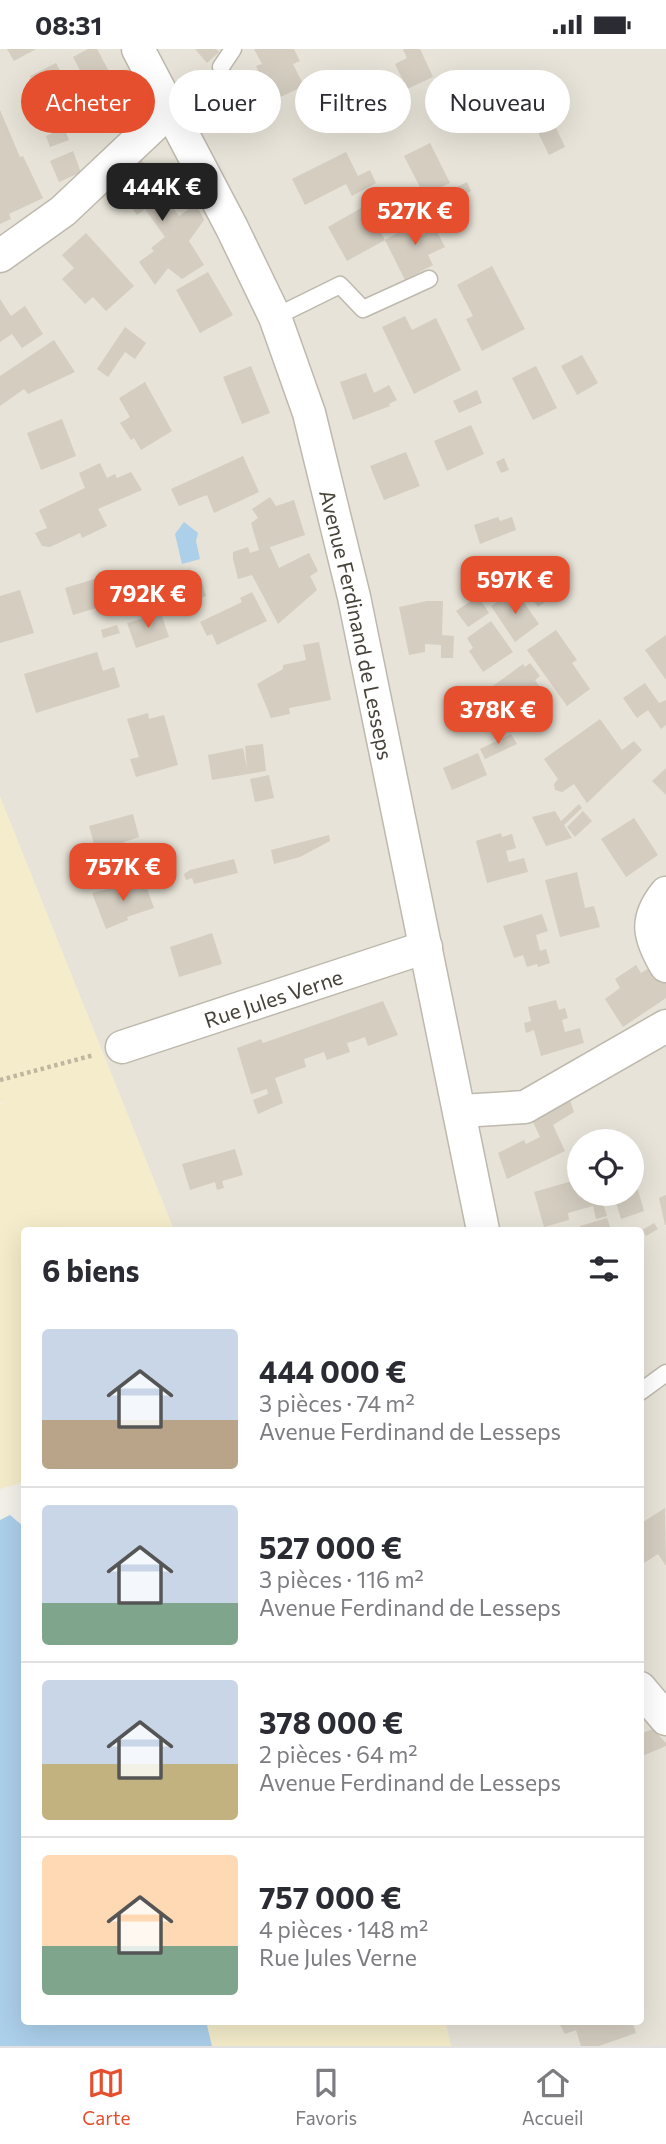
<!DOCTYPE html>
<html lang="fr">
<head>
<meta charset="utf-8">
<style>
  :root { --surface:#fff; --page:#f7f7f7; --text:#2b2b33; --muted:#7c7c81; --line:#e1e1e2; --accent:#e64f2e }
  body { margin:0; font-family:Commissioner,sans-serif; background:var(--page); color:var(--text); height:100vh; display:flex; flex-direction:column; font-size:26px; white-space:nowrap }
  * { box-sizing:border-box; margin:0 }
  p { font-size:23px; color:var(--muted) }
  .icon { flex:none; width:38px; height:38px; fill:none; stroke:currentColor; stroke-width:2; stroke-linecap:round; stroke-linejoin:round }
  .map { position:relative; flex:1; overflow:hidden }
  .drawer { position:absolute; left:21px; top:1178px; width:623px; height:798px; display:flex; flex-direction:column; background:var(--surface); border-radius:7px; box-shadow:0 7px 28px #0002 }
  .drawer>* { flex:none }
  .banner { position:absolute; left:21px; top:21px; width:625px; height:63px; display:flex; gap:14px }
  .controls { position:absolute; left:567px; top:1080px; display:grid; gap:14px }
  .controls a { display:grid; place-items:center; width:77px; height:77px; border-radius:50%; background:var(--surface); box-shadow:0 7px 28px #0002; font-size:35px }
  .price { position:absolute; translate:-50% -60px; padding:0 16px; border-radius:14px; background:var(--accent); color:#fff; font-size:23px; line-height:46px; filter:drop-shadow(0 2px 4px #0008) }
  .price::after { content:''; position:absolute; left:50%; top:42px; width:21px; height:16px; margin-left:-10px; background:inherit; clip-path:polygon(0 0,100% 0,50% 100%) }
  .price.active { background:#222; color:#fff }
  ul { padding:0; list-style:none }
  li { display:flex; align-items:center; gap:21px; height:175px; padding:0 21px }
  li+li { border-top:2px solid var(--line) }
  li span { display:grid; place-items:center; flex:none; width:196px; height:140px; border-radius:7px; color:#555 }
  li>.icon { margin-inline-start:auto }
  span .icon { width:84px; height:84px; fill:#fffc; stroke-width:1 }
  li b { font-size:30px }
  h2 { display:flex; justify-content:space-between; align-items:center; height:84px; padding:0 21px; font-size:30px }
  .tag { padding:0 24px; border-radius:32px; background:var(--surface); box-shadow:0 7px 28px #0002; font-size:24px; line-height:63px }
  .tag.active { background:var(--accent); color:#fff }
  .status { display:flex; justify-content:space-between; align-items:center; height:49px; padding:0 35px; background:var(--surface); direction:ltr }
  .status svg { height:19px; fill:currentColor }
  .dock { display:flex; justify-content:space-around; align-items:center; height:98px; border-top:2px solid var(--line); background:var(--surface); font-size:19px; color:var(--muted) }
  .dock a { display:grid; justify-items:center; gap:4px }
  .dock .active { color:var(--accent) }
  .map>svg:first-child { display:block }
  .residential { fill:#e7e3d8; fill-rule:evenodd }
  .sand { fill:#f4ecca }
  .water { fill:#accfea }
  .building { fill:#d4cdc0 }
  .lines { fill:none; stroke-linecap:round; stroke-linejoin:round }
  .service-casing { stroke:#beb9ad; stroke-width:19 }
  .minor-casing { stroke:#beb9ad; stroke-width:35 }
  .path { stroke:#bfb5a0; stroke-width:4.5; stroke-dasharray:3.5 3.5; stroke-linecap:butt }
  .service { stroke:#fff; stroke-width:16 }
  .minor { stroke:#fff; stroke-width:32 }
  .labels { text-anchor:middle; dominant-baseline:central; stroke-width:5; stroke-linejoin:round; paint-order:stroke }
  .street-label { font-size:21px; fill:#474239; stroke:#fff }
</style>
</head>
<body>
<div class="status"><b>08:31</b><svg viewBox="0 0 49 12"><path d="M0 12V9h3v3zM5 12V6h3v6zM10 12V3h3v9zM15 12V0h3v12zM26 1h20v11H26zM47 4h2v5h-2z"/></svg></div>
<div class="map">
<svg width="666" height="1997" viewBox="0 0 666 1997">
  <rect width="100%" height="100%" fill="#f3f1ea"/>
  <!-- residential -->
  <path class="residential" d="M0,0h666v1997h-215l-6,-25h195v-791h-466l-174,-433zM579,1092h53v52h-53z"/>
  <!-- sand -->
  <g class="sand">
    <polygon points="0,748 174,1181 24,1181 24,1433 0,1440 0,1056 3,1054 0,1054"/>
    <polygon points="206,1972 445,1972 451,1997 212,1997"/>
  </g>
  <!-- water -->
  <g class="water">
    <polygon points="184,473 198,484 196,492 200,510 182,515 175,485"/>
    <polygon points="10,1466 24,1478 24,1972 206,1972 212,1997 0,1997 0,1471"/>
  </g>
  <!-- building -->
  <g class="building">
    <polygon points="7,0 36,0 14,12"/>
    <polygon points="88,0 97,0 111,26 127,20 137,39 115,48 118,56 100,63 98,58 50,77 40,53 87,35 73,8"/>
    <polygon points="195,0 216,0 219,3 207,14"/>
    <polygon points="254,0 294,0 300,12 293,15 304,37 276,50 271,40 268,42 256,17 262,15"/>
    <polygon points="403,0 420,0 433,28 407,40 395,15 407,9"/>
    <polygon points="56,14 67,35 41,48 30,27"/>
    <polygon points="336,25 343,39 363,29 368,41 361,44 365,52 340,64 324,30"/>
    <polygon points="381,42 387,55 380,59 374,46"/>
    <polygon points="543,51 565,98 549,106 526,59"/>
    <polygon points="0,61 20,108 23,107 43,149 9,165 11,170 0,175"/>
    <polygon points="64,79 69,91 50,98 46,87"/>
    <polygon points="430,94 450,134 424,146 404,107"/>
    <polygon points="73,102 83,129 79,130 77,125 59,133 50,112"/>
    <polygon points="346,103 358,127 370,121 376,134 352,147 346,135 305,156 292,130"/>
    <polygon points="136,104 171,149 168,152 179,167 196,155 204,171 189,192 204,216 182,230 168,219 155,236 139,213 154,202 151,199 165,188 145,160 137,166 115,135 130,125 123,115"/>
    <polygon points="467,133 471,142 460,148 455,139"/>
    <polygon points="377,150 389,172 378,178 385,191 347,212 328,178"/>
    <polygon points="440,160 443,165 415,181 419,188 435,179 445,198 428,206 433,216 405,231 385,191"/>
    <polygon points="86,184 134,237 106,262 93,248 85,255 62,230 74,219 62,206"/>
    <polygon points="492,217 525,280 482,302 466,270 473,267 457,236"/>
    <polygon points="208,223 233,266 200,284 176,241"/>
    <polygon points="0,250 11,267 25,257 43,285 22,299 12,285 0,293"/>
    <polygon points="405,267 412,281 436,269 461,321 414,345 382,278"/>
    <polygon points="125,278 146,294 135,310 125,303 108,328 97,320"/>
    <polygon points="54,291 75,323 28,345 24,340 0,357 0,327"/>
    <polygon points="582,306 598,334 577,346 561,317"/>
    <polygon points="251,317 270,364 242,375 223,328"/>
    <polygon points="536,317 557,359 533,371 512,329"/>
    <polygon points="366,324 374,344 389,336 397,351 389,355 390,357 353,371 340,333"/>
    <polygon points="145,333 172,382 141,401 134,389 131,391 120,374 130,368 119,349"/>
    <polygon points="477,341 482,354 459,364 453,352"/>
    <polygon points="62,370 76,407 41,421 27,384"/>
    <polygon points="471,376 484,405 447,422 434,392"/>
    <polygon points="406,403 420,437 384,451 370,417"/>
    <polygon points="243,407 259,443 214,464 207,446 179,457 171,440"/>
    <polygon points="504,409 509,421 501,424 496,413"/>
    <polygon points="100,414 107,429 115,425 117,429 131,423 142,441 98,460 107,477 82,489 80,484 50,498 42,497 35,484 47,479 39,461 85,439 79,424"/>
    <polygon points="270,448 276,457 294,451 305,486 270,498 279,519 309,504 318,522 310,527 317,541 278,575 252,526 238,530 233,510 233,503 248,498 250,504 259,501 251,474 258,469 252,460"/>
    <polygon points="498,468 500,472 512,468 516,481 480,495 474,476"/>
    <polygon points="546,518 562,540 538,558 522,536"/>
    <polygon points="98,529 106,556 73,566 65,539"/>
    <polygon points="202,534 206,547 182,556 178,542"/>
    <polygon points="147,538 156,562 143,566 135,542"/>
    <polygon points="20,541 34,584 0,594 0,547"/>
    <polygon points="515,541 539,575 515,593 491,557"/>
    <polygon points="252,543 267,572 217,596 212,585 207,587 200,573 242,553 240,549"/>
    <polygon points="478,547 489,564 468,578 456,562"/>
    <polygon points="427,552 443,552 442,586 454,587 453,609 441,609 441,596 425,595 425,603 409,606 399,558"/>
    <polygon points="161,564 169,588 136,599 127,574"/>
    <polygon points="491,572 513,603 483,623 469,602 473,599 467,589"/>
    <polygon points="117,576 120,584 103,589 101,581"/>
    <polygon points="556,581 577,611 572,614 590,640 567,657 527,601"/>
    <polygon points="666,586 666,631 645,601"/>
    <polygon points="319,593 331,651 289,659 290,665 271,669 257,635 283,620 283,616 306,611 303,596"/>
    <polygon points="97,603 103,622 114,618 120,638 36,664 24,625"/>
    <polygon points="530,614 540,627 535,631 548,649 524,668 514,653 508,659 493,637 523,615 525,618"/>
    <polygon points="645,634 659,654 666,651 666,676 661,680 648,661 637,669 623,649"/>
    <polygon points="148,664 149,670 164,666 178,716 136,728 130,710 139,708 127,670"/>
    <polygon points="600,670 622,701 634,692 642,701 587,754 574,735 562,743 555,741 554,735 558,730 544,710"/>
    <polygon points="511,685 517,695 485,710 480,700"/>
    <polygon points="263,695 266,722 212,731 208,706 243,699 247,720 245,697"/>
    <polygon points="478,704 487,726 452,741 443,719"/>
    <polygon points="666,719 666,746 652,732"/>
    <polygon points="269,726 274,749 255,753 250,730"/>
    <polygon points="579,755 582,759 564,776 572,789 546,797 532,768 555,762 561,772"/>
    <polygon points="583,762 592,772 575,788 567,778"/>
    <polygon points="133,765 139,788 124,793 129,812 101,820 89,777"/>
    <polygon points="634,769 658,806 626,828 601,790"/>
    <polygon points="501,784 502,788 512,785 516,799 506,802 509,813 524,809 528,823 487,834 476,792"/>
    <polygon points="329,786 330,792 300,808 274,815 271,801"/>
    <polygon points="234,810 238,824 194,835 192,829 186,831 184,825 190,821"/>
    <polygon points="577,823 585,859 594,857 600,878 560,888 545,831"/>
    <polygon points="144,831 154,859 127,868 128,871 106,880 92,844"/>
    <polygon points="542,865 548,882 536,886 540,902 546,900 550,914 538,918 537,915 527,918 523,906 514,909 503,877"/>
    <polygon points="212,884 222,915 179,928 170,898"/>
    <polygon points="657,914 666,928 666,949 623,978 605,950 620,939 615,930 636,916 641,924"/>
    <polygon points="556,951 559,961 565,959 568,969 562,971 565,983 580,979 584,994 541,1007 534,981 526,984 524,974 531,972 528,958"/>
    <polygon points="383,952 398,986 368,997 365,988 357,991 347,994 350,1003 327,1011 324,1003 304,1010 306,1018 275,1029 283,1054 258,1065 253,1051 268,1045 267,1040 251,1045 237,999 261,990 263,994"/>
    <polygon points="568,1045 574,1063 553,1076 565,1102 507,1130 498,1104 524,1091 526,1095 540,1088 531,1069"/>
    <polygon points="235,1100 243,1126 222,1132 224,1139 217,1141 215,1133 190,1141 182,1115"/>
    <polygon points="632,1120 644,1162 621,1170 613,1144 632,1144"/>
    <polygon points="579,1130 579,1144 591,1144 592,1148 600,1145 607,1167 596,1170 593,1157 568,1164 569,1171 544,1178 534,1143"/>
    <polygon points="666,1146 666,1176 665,1176 659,1149"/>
    <polygon points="607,1169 611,1181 581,1181 580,1177"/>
    <polygon points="654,1174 658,1180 646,1187 642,1181"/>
    <polygon points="665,1459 666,1517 658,1505 644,1514 640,1510 640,1475"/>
    <polygon points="653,1680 666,1694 666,1697 640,1708 640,1685"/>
    <polygon points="561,1972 632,1972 636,1984 599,1997 581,1997 576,1981 565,1985 559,1974"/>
  </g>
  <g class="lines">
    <defs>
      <g id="service">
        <polyline points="221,18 233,0"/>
        <polyline points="275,268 340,236 363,260 429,230"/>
        <polyline points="640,1343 666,1324"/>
      </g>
      <g id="minor">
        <path id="s1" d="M138,0l94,179 43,89 34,96 45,184 129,633"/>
        <polyline points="0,207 63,162 170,61"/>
        <path d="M666,844c-22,27 -17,44 0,73"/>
        <path id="s2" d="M122,998l304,-100"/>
        <polyline points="461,1062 525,1058 666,977"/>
        <polyline points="640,1639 666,1670"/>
      </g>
    </defs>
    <!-- service casing -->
    <use href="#service" class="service-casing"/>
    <!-- minor casing -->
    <use href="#minor" class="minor-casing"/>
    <!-- path -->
    <polyline class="path" points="0,1031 94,1006"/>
    <!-- service -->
    <use href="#service" class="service"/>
    <!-- minor -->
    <use href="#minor" class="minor"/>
  </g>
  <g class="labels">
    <!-- street labels -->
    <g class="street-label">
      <text stroke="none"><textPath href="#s1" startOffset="620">Avenue Ferdinand de Lesseps</textPath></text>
      <text stroke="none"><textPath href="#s2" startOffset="159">Rue Jules Verne</textPath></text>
    </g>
  </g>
</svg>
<div class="controls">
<a><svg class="icon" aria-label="locate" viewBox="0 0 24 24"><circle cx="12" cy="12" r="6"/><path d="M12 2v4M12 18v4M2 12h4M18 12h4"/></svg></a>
</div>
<b class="price active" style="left:162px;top:174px">444K €</b>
<b class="price" style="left:415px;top:198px">527K €</b>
<b class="price" style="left:515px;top:567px">597K €</b>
<b class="price" style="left:148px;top:581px">792K €</b>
<b class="price" style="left:498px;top:697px">378K €</b>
<b class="price" style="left:123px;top:854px">757K €</b>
<div class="banner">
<a class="tag active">Acheter</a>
<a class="tag">Louer</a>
<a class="tag">Filtres</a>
<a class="tag">Nouveau</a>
</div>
<section class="drawer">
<h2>6 biens<svg class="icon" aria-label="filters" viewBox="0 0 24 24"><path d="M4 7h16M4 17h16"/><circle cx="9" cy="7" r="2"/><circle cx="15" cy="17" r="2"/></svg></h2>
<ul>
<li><span style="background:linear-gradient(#c9d6e8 65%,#b9a48a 0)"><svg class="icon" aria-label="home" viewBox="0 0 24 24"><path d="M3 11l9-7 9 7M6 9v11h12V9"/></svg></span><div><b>444 000 €</b><p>3 pièces · 74 m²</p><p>Avenue Ferdinand de Lesseps</p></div></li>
<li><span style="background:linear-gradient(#c9d6e8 70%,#7fa58c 0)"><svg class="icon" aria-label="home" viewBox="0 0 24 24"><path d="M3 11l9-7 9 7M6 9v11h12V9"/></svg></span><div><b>527 000 €</b><p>3 pièces · 116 m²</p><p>Avenue Ferdinand de Lesseps</p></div></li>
<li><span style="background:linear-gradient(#c9d6e8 60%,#c2b280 0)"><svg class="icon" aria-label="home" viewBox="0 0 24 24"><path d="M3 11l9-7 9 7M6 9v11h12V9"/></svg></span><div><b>378 000 €</b><p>2 pièces · 64 m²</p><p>Avenue Ferdinand de Lesseps</p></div></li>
<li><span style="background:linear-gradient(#ffd9b3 65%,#7fa58c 0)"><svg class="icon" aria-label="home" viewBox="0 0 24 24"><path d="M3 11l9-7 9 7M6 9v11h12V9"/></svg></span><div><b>757 000 €</b><p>4 pièces · 148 m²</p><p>Rue Jules Verne</p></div></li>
</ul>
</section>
</div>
<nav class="dock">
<a class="active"><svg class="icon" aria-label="map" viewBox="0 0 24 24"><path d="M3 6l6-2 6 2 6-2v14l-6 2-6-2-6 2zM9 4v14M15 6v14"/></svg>Carte</a>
<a><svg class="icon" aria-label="saved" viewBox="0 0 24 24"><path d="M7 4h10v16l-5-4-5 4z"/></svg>Favoris</a>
<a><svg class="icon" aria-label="home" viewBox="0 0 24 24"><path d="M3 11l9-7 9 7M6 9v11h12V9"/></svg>Accueil</a>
</nav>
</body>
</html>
